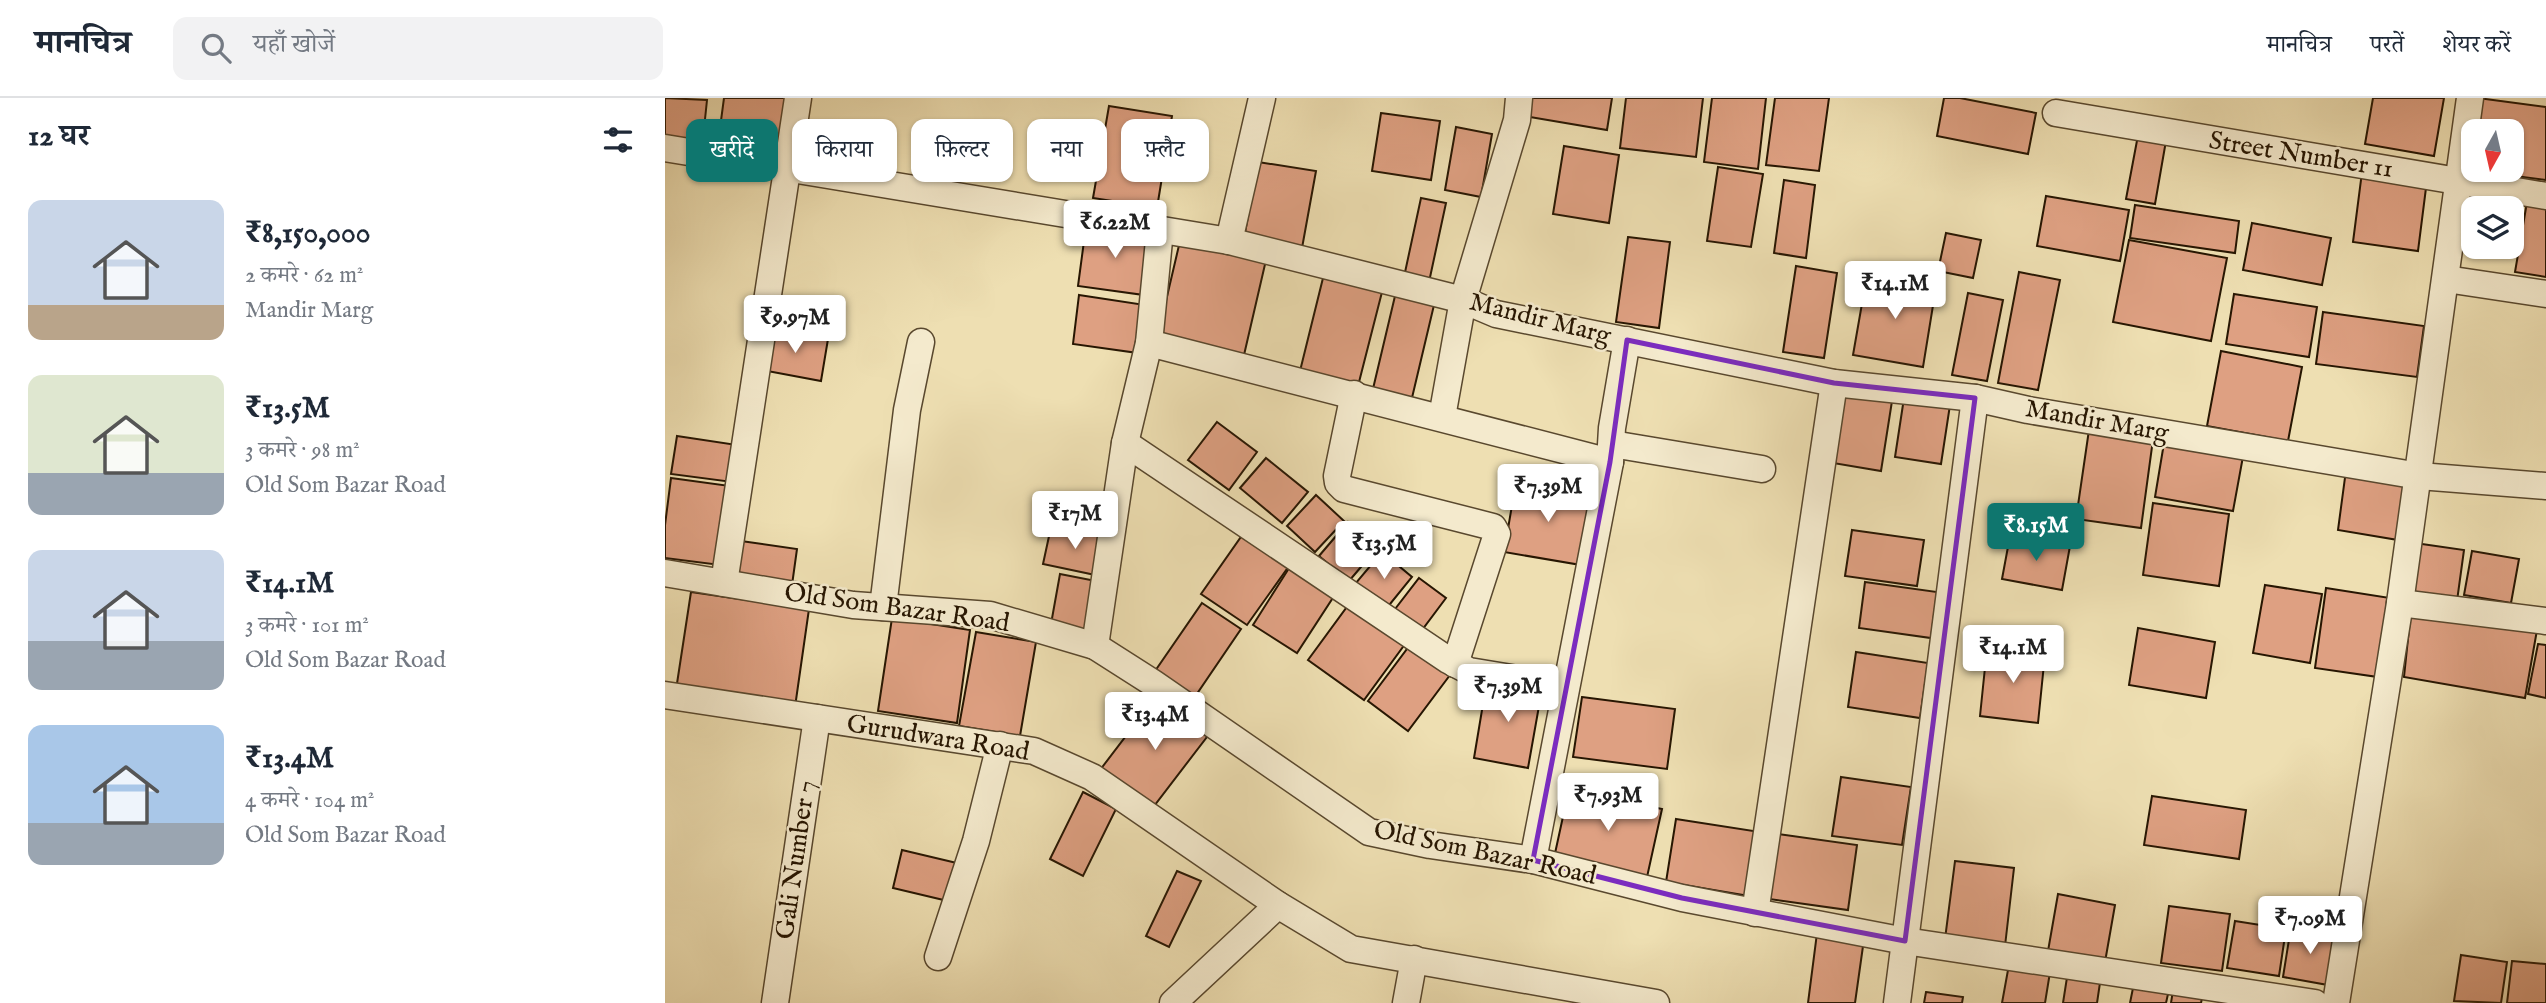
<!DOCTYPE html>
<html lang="hi">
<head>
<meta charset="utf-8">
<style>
  :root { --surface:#fff; --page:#f2f2f3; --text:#1f2937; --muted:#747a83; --line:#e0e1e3; --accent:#0f766e }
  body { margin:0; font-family:"IM FELL English","Noto Serif Devanagari",serif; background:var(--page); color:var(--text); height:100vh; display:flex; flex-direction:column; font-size:26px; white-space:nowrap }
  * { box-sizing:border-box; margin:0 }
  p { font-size:23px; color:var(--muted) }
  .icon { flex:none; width:38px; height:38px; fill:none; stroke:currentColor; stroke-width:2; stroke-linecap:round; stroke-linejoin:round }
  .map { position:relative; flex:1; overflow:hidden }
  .panel { display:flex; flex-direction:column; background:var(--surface); width:665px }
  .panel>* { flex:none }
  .hud { position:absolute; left:21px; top:21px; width:665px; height:63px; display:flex; gap:14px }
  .needle { width:46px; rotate:188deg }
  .tools { position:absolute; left:1796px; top:21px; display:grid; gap:14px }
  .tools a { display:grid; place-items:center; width:63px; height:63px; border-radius:14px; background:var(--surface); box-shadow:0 2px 5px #0004; font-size:35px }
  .price { position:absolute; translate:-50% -60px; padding:0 16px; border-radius:7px; background:#fff; color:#222; font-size:23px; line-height:46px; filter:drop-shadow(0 2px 4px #0008) }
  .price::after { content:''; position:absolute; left:50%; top:42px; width:21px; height:16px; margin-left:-10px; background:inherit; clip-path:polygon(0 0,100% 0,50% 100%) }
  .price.current { background:var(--accent); color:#fff }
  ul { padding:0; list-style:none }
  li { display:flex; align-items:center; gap:21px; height:175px; padding:0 28px }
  li span { display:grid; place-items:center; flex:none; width:196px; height:140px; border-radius:14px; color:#555 }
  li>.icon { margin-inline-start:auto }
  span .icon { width:84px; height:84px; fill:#fffc; stroke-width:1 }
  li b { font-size:30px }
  h2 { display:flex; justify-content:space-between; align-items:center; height:84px; padding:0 28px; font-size:30px }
  .chip { padding:0 24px; border-radius:14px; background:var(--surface); box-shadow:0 2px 5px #0004; font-size:24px; line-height:63px }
  .chip.current { background:var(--accent); color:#fff }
  header { display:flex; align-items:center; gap:42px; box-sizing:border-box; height:98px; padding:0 35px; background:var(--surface); border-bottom:2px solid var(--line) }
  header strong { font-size:33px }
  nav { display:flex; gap:38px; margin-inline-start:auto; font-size:24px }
  .search { width:490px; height:63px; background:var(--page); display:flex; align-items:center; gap:18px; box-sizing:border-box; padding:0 24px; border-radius:14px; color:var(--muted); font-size:26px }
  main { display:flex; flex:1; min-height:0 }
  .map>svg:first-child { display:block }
  .building { fill:#dea082; stroke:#271602; stroke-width:2 }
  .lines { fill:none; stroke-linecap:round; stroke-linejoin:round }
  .minor-casing { stroke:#59482e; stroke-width:29 }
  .minor { stroke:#f4eacd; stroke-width:26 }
  .marked { fill:none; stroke:#7b2cbf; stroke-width:5; stroke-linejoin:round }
  .labels { text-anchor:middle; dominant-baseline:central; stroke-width:5; stroke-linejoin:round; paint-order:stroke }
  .street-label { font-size:26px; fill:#271602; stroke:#f4eacd }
</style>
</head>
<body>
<header>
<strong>मानचित्र</strong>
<div class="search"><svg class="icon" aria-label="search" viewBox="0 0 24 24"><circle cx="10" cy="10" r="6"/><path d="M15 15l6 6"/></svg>यहाँ खोजें</div>
<nav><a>मानचित्र</a><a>परतें</a><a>शेयर करें</a></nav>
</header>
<main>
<section class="panel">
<h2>12 घर<svg class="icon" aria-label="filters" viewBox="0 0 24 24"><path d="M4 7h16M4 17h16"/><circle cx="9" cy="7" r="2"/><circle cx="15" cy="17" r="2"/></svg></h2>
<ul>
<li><span style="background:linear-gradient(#c9d6e8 75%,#b9a48a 0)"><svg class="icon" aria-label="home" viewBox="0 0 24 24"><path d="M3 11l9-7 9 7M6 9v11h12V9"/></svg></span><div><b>₹8,150,000</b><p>2 कमरे · 62 m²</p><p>Mandir Marg</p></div></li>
<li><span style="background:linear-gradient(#dfe7d0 70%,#9aa5b1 0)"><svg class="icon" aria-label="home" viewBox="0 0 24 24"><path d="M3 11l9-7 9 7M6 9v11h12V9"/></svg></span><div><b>₹13.5M</b><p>3 कमरे · 98 m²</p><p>Old Som Bazar Road</p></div></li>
<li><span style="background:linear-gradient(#c9d6e8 65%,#9aa5b1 0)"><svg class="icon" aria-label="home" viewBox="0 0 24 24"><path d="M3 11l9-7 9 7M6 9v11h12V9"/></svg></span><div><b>₹14.1M</b><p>3 कमरे · 101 m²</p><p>Old Som Bazar Road</p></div></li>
<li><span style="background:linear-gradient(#a9c7e8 70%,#9aa5b1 0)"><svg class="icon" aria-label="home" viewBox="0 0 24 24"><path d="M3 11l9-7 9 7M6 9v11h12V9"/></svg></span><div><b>₹13.4M</b><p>4 कमरे · 104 m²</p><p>Old Som Bazar Road</p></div></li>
</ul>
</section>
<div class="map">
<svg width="1881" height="905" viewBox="0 0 1881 905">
  <rect width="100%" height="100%" fill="#eedfb2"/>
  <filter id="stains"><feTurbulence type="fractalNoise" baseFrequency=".00286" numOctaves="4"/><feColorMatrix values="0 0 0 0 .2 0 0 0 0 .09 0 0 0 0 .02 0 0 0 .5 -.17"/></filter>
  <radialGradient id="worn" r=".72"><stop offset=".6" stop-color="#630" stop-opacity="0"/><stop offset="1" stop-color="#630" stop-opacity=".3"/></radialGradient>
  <!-- building -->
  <g class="building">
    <polygon points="0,0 42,2 37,50 0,46"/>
    <polygon points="59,0 127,0 119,55 53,45"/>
    <polygon points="862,0 947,0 942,32 859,18"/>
    <polygon points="961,0 1038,0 1031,59 955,50"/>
    <polygon points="1047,0 1101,0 1093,71 1039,64"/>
    <polygon points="1110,0 1164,0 1154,73 1101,67"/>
    <polygon points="1279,0 1295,0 1371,15 1363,56 1272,38"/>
    <polygon points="1708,0 1779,0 1769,58 1700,46"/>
    <polygon points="1813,0 1881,9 1881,82 1804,72 1846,72 1846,33 1809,33"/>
    <polygon points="444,8 507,18 492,110 428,100"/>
    <polygon points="716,15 775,23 766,82 707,73"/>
    <polygon points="791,29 827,36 816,99 780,92"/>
    <polygon points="1474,32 1502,37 1490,106 1461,101"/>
    <polygon points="899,48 954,57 944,125 888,116"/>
    <polygon points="593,64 651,73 637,150 579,140"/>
    <polygon points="1053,69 1098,76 1086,149 1042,143"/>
    <polygon points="1697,74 1762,82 1753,153 1688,144"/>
    <polygon points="1119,82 1150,87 1141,160 1109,155"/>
    <polygon points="1381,98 1464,112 1455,163 1372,148"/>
    <polygon points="756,100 781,105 764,184 739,179"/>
    <polygon points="1862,104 1881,108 1881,179 1850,174"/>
    <polygon points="1470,107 1574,123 1570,155 1465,140"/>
    <polygon points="1587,125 1666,140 1657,187 1578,172"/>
    <polygon points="421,128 487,137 479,197 413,188"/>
    <polygon points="1281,135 1316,142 1308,180 1273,173"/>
    <polygon points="963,139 1005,144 994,230 951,224"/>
    <polygon points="1464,142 1562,160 1546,243 1448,224"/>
    <polygon points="515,143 601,162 579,257 493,237"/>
    <polygon points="1131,168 1172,175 1159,260 1118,254"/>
    <polygon points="1354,174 1395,182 1373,292 1333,285"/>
    <polygon points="1202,177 1271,189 1258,269 1188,257"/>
    <polygon points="658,180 717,194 693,288 635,273"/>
    <polygon points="1303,195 1338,202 1322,283 1287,277"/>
    <polygon points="1569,196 1652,209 1644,259 1561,246"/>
    <polygon points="414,197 480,207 473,255 408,246"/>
    <polygon points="730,198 769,207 746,304 707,295"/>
    <polygon points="1658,214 1759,228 1752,279 1651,266"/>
    <polygon points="105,231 163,241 156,283 97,272"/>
    <polygon points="1556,253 1637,269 1623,343 1542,328"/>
    <polygon points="1179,295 1227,303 1216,373 1168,365"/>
    <polygon points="1239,300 1285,307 1276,366 1230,359"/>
    <polygon points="552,324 592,354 564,392 523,362"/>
    <polygon points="1425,325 1489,334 1476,430 1411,421"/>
    <polygon points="12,338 72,347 67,384 6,376"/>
    <polygon points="1500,339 1579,353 1568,413 1490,399"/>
    <polygon points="601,360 643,394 617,425 575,390"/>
    <polygon points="1681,372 1750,380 1739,443 1673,432"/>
    <polygon points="6,380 65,388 55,467 0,460 0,427"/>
    <polygon points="851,384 928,398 916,467 839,454"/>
    <polygon points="651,397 679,423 650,454 622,428"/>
    <polygon points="1488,405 1564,416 1554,488 1478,477"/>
    <polygon points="683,424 713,449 684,483 654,458"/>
    <polygon points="386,429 442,440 435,478 378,466"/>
    <polygon points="1187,432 1259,442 1252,488 1180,478"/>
    <polygon points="578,436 624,468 582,527 536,496"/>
    <polygon points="1345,438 1405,448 1397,492 1337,481"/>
    <polygon points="76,443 132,451 127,487 71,479"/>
    <polygon points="1750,445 1799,452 1792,503 1742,496"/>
    <polygon points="1807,453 1854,461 1846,505 1799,497"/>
    <polygon points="717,454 747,479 721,511 690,486"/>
    <polygon points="626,467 671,495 632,555 588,527"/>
    <polygon points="395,476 436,484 427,534 386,526"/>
    <polygon points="754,480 781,500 754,536 727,515"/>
    <polygon points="1200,484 1272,494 1266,540 1194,530"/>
    <polygon points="1600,487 1657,496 1645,565 1588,555"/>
    <polygon points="1661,490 1725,500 1713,579 1650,570"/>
    <polygon points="26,494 144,511 130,609 11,592"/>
    <polygon points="687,502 743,542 699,602 643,562"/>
    <polygon points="537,505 576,531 527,603 488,576"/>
    <polygon points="1746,512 1872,532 1860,600 1739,579"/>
    <polygon points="227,520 305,532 292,625 213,613"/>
    <polygon points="1473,530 1550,544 1541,600 1464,587"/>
    <polygon points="311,534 371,544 355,638 294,628"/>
    <polygon points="1873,546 1881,547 1881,600 1863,596"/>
    <polygon points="745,547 785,577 743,633 703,603"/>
    <polygon points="1322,550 1380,556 1373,625 1315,618"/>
    <polygon points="1191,554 1263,565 1255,620 1183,609"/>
    <polygon points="822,582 877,591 863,670 809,660"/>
    <polygon points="493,596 545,635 486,712 435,672"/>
    <polygon points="917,599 1010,611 1002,671 908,659"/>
    <polygon points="1176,679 1246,689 1237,747 1167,738"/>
    <polygon points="904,691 997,711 982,779 889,760"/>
    <polygon points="418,694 451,711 418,778 385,761"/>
    <polygon points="1487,698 1581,712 1574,761 1479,747"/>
    <polygon points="1011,721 1095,734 1084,798 1001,784"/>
    <polygon points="1113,736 1192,747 1183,812 1104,801"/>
    <polygon points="237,752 296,766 287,804 228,790"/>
    <polygon points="1290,763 1349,770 1340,848 1280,841"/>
    <polygon points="512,773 536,783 504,849 481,838"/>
    <polygon points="1393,796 1450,807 1440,864 1383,853"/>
    <polygon points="1504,808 1565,816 1557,873 1496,865"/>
    <polygon points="1570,823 1621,831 1614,878 1562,870"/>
    <polygon points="1626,829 1671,836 1663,887 1618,879"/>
    <polygon points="1152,835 1199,841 1190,905 1143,905"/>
    <polygon points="1796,857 1842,864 1836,905 1789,903"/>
    <polygon points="1345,861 1386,868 1380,905 1337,905"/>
    <polygon points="1847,863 1881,866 1881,905 1842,905"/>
    <polygon points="1403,873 1436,878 1432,905 1398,905"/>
    <polygon points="1470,880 1505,887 1501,905 1465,905"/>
    <polygon points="1509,886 1539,891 1536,905 1506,905"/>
    <polygon points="1261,894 1298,899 1297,905 1259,905"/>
  </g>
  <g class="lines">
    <defs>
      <g id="minor">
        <polyline points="1391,15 1881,98"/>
        <polyline points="0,50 564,143 798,202 831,216 1169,285 1310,300 1363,312 1754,378 1881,388"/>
        <polyline points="564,143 597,0"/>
        <polyline points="1781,181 1881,196"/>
        <polyline points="484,245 945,364"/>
        <polyline points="689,296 672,378 673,385 679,391 828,429 832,436 790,566"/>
        <polyline points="777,319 798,202 852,22 854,0"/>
        <polyline points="460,345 783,562 804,573 900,589"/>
        <polyline points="947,346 1097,371"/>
        <polyline points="0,475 188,507 325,517 430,548 488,585 704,734 765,747 868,762 1017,800 1240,843 1650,905"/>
        <polyline points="59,485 133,0"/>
        <polyline points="1735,505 1881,523"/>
        <polyline points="218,509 242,312 256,244"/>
        <polyline points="430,548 460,345 484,245 495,132"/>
        <polyline points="0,597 369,653 427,679 613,807 686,851 991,905"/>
        <polyline points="868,762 945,364 947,330 962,242"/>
        <polyline points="1090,815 1169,285"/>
        <polyline points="273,859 311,743 335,647"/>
        <polyline points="110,905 152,620"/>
        <polyline points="508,905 613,807"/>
        <polyline points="741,905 749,861"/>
        <polyline points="1232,905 1310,300"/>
        <polyline points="1671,905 1735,505 1805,0"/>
      </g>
    </defs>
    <!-- minor casing -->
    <use href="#minor" class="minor-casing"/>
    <!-- minor -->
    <use href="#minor" class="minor"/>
  </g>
  <!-- marked area -->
  <path class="marked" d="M962,242l207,43 141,15 -70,543 -223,-43 -149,-38 77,-398z"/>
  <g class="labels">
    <!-- street labels -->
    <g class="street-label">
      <text transform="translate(1636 57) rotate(9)">Street Number 11</text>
      <text transform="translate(875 221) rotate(14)">Mandir Marg</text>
      <text transform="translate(1432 323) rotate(10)">Mandir Marg</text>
      <text transform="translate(232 510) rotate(8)">Old Som Bazar Road</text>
      <text transform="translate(273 640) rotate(9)">Gurudwara Road</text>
      <text transform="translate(820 755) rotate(12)">Old Som Bazar Road</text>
      <text transform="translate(131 762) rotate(-82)">Gali Number 7</text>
    </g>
  </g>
  <rect width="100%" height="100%" filter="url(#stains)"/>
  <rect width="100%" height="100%" fill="url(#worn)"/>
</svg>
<div class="tools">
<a><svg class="needle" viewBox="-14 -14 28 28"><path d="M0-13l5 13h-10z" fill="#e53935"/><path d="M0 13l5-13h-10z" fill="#747a83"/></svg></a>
<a><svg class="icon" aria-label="layers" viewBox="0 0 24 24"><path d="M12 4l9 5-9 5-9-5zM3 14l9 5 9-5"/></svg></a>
</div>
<b class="price" style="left:450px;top:162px">₹6.22M</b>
<b class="price" style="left:1230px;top:223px">₹14.1M</b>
<b class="price" style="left:130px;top:257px">₹9.97M</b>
<b class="price" style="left:883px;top:426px">₹7.39M</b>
<b class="price" style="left:410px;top:453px">₹17M</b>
<b class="price current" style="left:1371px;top:465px">₹8.15M</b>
<b class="price" style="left:719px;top:483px">₹13.5M</b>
<b class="price" style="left:1348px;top:587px">₹14.1M</b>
<b class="price" style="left:843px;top:626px">₹7.39M</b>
<b class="price" style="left:490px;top:654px">₹13.4M</b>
<b class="price" style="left:943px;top:735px">₹7.93M</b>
<b class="price" style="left:1645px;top:858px">₹7.09M</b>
<div class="hud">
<a class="chip current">खरीदें</a>
<a class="chip">किराया</a>
<a class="chip">फ़िल्टर</a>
<a class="chip">नया</a>
<a class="chip">फ़्लैट</a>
</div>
</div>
</main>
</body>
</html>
